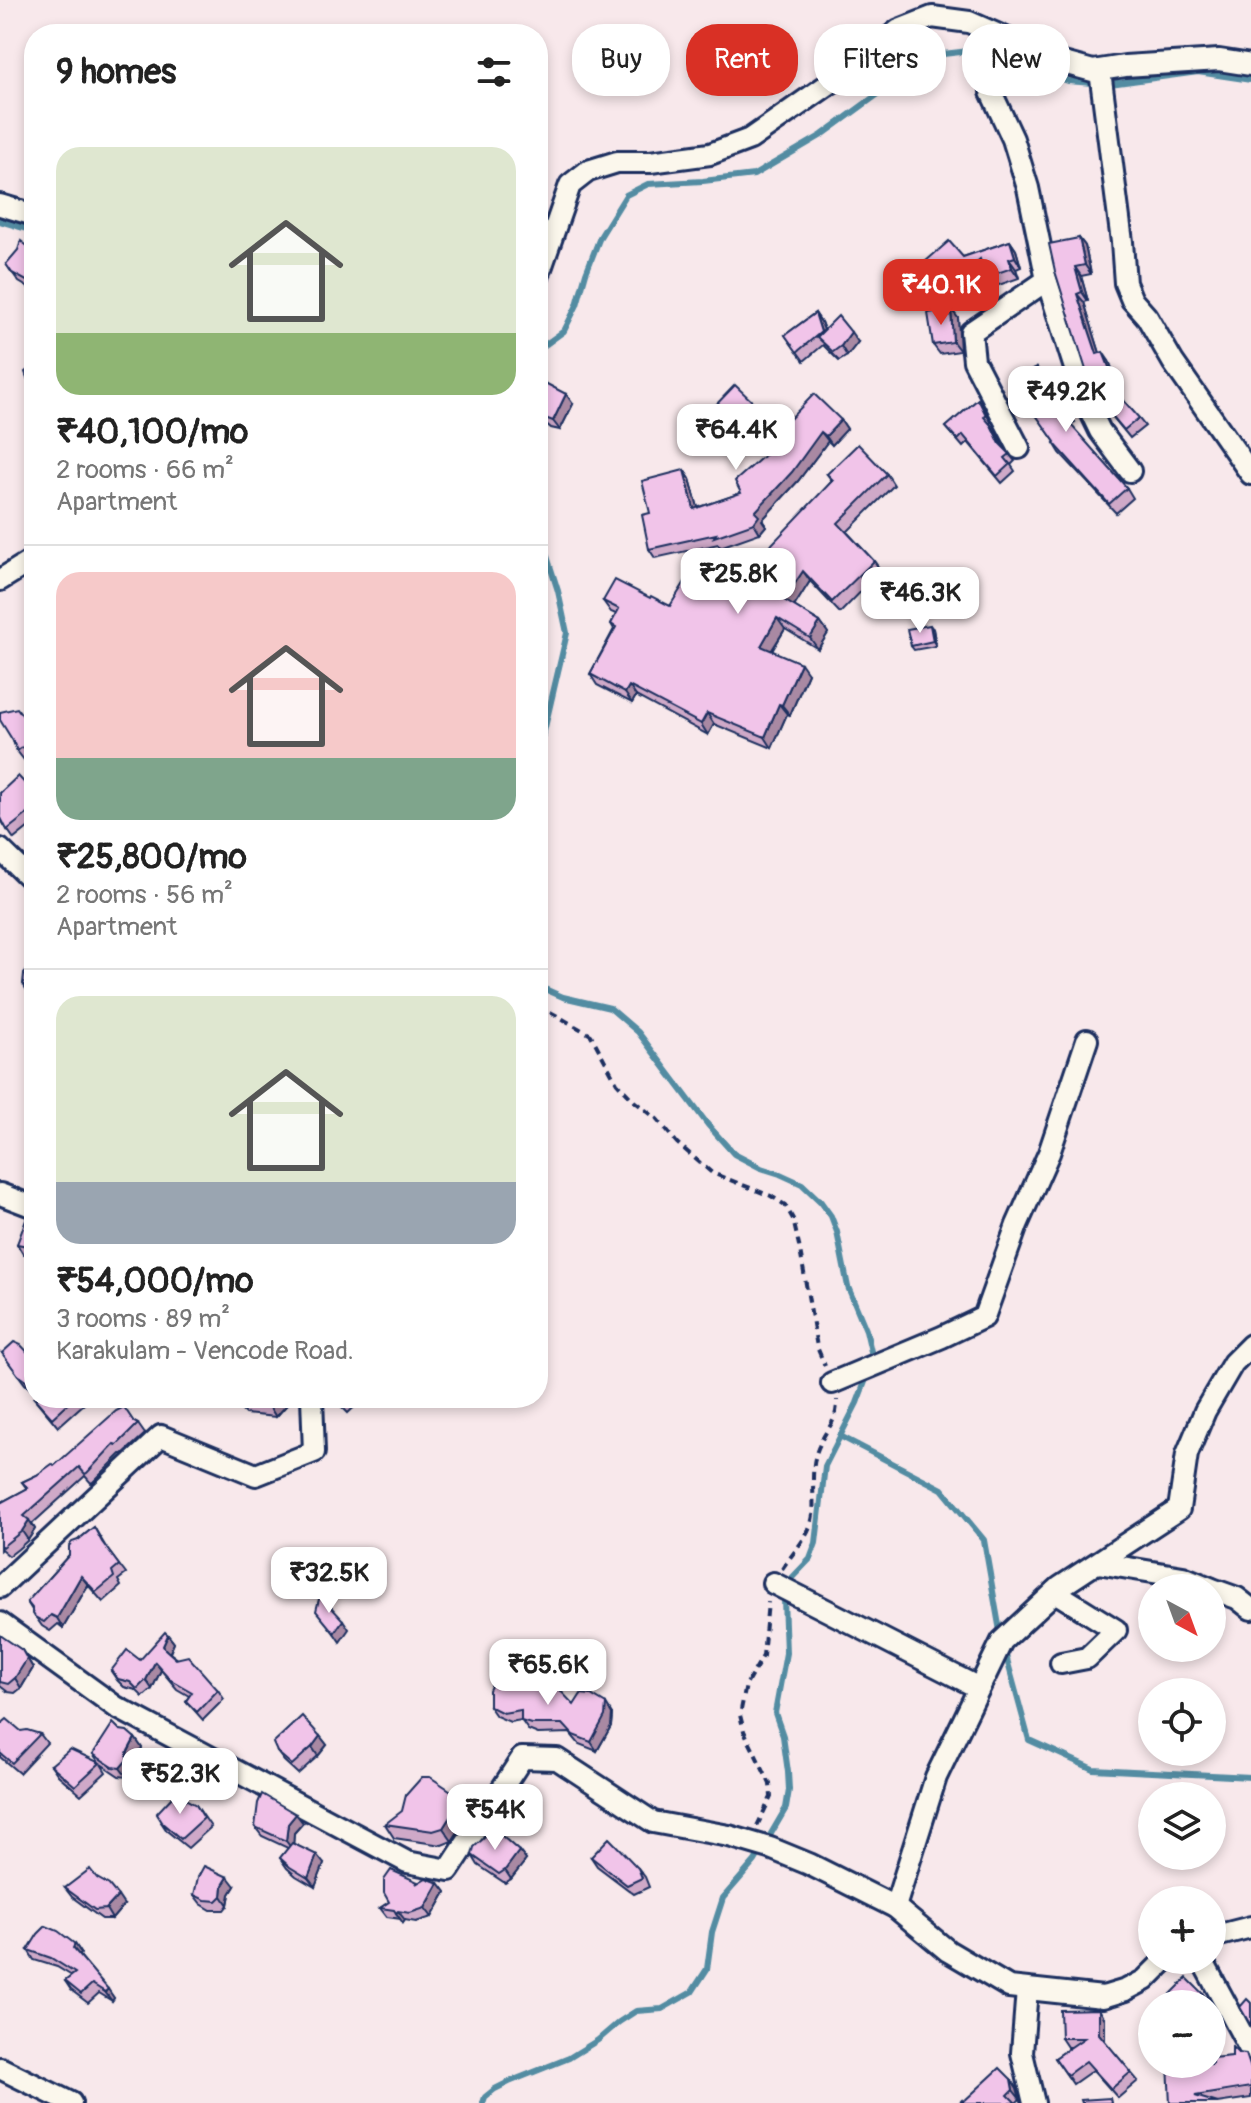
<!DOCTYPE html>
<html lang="en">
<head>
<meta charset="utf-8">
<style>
  :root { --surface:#fff; --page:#f2f2f2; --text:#222; --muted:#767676; --line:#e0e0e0; --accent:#d93025 }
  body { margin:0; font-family:Pangolin,sans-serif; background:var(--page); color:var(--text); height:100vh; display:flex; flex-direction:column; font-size:30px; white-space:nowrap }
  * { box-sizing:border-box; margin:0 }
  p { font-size:26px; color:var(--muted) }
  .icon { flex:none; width:44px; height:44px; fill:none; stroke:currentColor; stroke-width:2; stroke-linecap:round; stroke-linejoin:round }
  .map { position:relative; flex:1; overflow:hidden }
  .drawer { position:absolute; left:24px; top:24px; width:524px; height:1384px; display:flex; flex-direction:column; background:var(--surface); border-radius:32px; box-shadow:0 4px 12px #0003 }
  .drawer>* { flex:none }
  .hud { position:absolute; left:572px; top:24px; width:558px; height:72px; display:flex; gap:16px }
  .needle { width:52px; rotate:139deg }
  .buttons { position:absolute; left:1138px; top:1574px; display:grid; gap:16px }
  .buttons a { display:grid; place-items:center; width:88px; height:88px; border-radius:50%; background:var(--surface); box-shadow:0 4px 12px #0003; font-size:40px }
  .price { position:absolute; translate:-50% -68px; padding:0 18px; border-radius:16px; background:#fff; color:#222; font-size:26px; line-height:52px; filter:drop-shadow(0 2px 4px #0008) }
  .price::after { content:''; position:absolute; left:50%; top:48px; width:24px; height:18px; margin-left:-12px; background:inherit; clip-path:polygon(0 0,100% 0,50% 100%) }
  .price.active { background:var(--accent); color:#fff }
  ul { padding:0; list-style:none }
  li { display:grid; align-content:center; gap:16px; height:424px; padding:0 32px }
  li+li { border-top:2px solid var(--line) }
  li span { display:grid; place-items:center; height:248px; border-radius:24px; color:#555 }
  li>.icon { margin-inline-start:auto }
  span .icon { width:144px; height:144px; fill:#fffc; stroke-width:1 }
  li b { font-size:34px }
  h2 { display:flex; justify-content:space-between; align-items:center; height:96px; padding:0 32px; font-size:34px }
  .chip { padding:0 28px; border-radius:32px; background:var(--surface); box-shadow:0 4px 12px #0003; font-size:28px; line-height:72px }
  .chip.active { background:var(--accent); color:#fff }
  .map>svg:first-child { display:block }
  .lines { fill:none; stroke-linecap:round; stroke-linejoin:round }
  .stream { stroke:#538ca2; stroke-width:6 }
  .minor-casing { stroke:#1b2f5e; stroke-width:26 }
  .path { stroke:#1b2f5e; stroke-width:4; stroke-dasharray:8 6; stroke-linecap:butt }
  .minor { stroke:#fbf7ec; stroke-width:20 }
  .wall { fill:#cfa9c8; stroke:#1b2f5e; stroke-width:2 }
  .shaded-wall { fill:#a989a3; stroke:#1b2f5e; stroke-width:2 }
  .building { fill:#f1c4e9; stroke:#1b2f5e; stroke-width:2 }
</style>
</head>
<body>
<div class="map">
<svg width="1251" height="2103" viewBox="0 0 1251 2103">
  <rect width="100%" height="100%" fill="#f8e8eb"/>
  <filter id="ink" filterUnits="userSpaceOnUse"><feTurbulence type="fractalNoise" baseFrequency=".0125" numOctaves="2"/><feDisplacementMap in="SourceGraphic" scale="16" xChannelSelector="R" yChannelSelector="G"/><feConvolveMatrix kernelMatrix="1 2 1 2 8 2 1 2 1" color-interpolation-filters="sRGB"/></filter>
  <g filter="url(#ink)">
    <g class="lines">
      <!-- stream -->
      <g class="stream">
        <polyline points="0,221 34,231"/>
        <polyline points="538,350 564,331 577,305 586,273 600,237 626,195 648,184 703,181 754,175 822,135 907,73 943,54 978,50 1068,81 1092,83 1110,84 1198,72 1251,80"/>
        <polyline points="538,528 558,591 567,633 538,757"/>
        <polyline points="538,986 563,997 610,1008 638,1032 708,1125 734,1154 761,1168 780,1174 802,1184 821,1202 831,1216 837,1232 848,1287 866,1330 873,1360"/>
        <polyline points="840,1436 942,1489 984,1540 1001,1637"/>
        <polyline points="1005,1652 1029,1740 1093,1769 1251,1777"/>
        <polyline points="483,2103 485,2097 495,2089 509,2082 569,2058 598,2040 619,2022 636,2011 662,2009 692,1992 707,1969 712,1932 723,1898 755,1861 786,1808 789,1790 788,1772 783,1736 775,1713 786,1653 784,1599 789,1581 810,1559 816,1543 825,1466 857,1403 868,1374"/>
      </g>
      <defs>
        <g id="minor">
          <polyline points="1006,39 994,59 991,92 1013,139 1028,188 1047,280 1085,400 1100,431 1130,471"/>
          <polyline points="1100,71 1122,242 1125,283 1132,300 1147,317 1173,362 1251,474"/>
          <polyline points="0,205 34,215"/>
          <polyline points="538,277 570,185 588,171 617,162 650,162 710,154 750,139 836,79 899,30 932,17 969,22 1026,47 1045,58 1093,71 1125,66 1219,60 1251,65"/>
          <polyline points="1019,448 974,361 971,332 1047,280"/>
          <polyline points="0,580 34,559"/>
          <polyline points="0,849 34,882"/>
          <polyline points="0,1194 34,1207"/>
          <polyline points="832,1383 942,1337 984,1317 1017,1225 1049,1153 1087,1040"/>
          <polyline points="1098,1563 1183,1577 1210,1588"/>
          <polyline points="773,1583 979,1688"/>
          <polyline points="0,1587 161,1436 256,1475 314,1452 312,1398"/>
          <polyline points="1212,1589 1237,1598 1251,1609"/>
          <polyline points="1055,1592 1116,1630 1087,1658 1061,1663"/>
          <polyline points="0,1623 116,1707 407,1862 449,1870 522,1758 557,1759 653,1822 729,1836 770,1848 809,1864 895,1907 948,1951 1009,1987 1103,1997 1126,1990 1145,1980 1165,1960"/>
          <polyline points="895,1907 936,1777 1002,1641 1060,1587 1179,1509 1187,1454 1205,1411 1233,1363 1251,1345"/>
          <polyline points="1212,1937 1251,1927"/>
          <polyline points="1202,1960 1251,2051"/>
          <polyline points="1027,1989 1022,2053 1034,2103"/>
          <polyline points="0,2068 71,2103"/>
        </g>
      </defs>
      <!-- minor casing -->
      <use href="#minor" class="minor-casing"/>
      <!-- path -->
      <g class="path">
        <polyline points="538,1005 591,1035 617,1083 634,1101 657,1119 677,1143 712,1173 771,1196 785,1205 793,1219 800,1250 817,1347 825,1366"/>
        <path d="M782,1569c11,-17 28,-33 31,-54 2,-23 -4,-47 6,-69 8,-20 18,-22 18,-46"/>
        <polyline points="757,1826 771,1797 770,1784 744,1731 740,1715 746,1685 763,1656 768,1602"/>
      </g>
      <!-- minor -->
      <use href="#minor" class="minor"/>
    </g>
    <!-- wall -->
    <g class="wall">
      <polygon points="1079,238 1085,246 1091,274 1081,276 1088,301 1084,302 1100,353 1109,361 1120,389 1116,391 1145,426 1130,438 1098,399 1055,271"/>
      <polygon points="1010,241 1016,250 1021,267 1016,269 1019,278 993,287 986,277 984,271 954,296 926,261 963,257"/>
      <polygon points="34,251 34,291 19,282 6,264"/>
      <polygon points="951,309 958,318 960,351 940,354 933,345"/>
      <polygon points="815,313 821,322 824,330 858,342 847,356 839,361 823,345 804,361 785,335"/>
      <polygon points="1037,368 1043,377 1051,394 1054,392 1075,422 1070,425 1127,488 1133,498 1116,513 1060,453 1054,443 1055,442 1033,410 1025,414 1019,404"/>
      <polygon points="538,395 573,404 560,430 551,428 538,417"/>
      <polygon points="978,399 983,406 991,422 990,423 996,432 1003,447 1015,461 1011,465 1015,471 1002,483 968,442 963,447 946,427"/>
      <polygon points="757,406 785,424 841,420 847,429 832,445 828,441 798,481 762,520 766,526 760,533 720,547 718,544 655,558 649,549 650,513 684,470 690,479 698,508 741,493 765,455 738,432 734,436 717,419 711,410"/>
      <polygon points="827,474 887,474 894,485 847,532 874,561 881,571 840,613 810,581 794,606 820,622 828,633 818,649 785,629 772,651 808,673 790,715 787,714 772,748 714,724 708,735 636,696 632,703 597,685 590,674 614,629 611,624 616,614 611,612 603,601 650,598 670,606 735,584 746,586 832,481"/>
      <polygon points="933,629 936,646 914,650 911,646"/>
      <polygon points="34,731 34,753 24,760 17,751 13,741"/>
      <polygon points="0,793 34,793 34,823 14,839 0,819"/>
      <polygon points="34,962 34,996 29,994 23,984"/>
      <polygon points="34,1215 34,1255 23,1254 17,1244"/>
      <polygon points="2,1353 34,1359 34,1392 25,1384"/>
      <polygon points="34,1398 88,1398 85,1403 58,1427"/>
      <polygon points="230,1398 293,1398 276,1417 245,1414"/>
      <polygon points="333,1398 364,1398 348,1413"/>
      <polygon points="368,1398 387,1398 372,1402"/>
      <polygon points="134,1422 138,1424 145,1434 123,1454 121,1454 93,1482 91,1483 85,1476 32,1524 35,1529 28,1540 18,1549 9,1556 1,1549 0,1550 0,1503 27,1489 22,1482 37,1475"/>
      <polygon points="94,1527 107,1549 126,1574 118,1580 121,1586 103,1602 88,1585 63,1628 58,1624 50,1631 42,1626 32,1612 32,1610 27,1602 69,1555 78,1540"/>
      <polygon points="0,1635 28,1660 33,1668 21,1688 15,1693 8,1692 0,1686"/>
      <polygon points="168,1635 174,1643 170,1653 218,1690 224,1699 203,1720 186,1701 189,1696 177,1689 161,1670 152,1689 143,1697 136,1690 124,1687 117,1680 111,1671 140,1660"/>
      <polygon points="530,1689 574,1705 612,1714 611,1726 597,1751 579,1744 570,1733 538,1734 528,1730 521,1720 510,1722 496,1716 489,1706"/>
      <polygon points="0,1725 21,1731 40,1734 47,1743 19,1773 0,1757"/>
      <polygon points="120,1730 135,1738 142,1748 133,1762 133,1770 127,1777 119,1776 101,1764 106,1772 81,1795 58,1775 51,1765 99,1762 93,1754"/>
      <polygon points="320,1736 327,1745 318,1756 298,1774 284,1761 277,1752"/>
      <polygon points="462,1798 471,1812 452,1841 442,1845 394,1838 385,1824"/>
      <polygon points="196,1805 211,1827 188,1848 167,1831 161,1822"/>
      <polygon points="303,1823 294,1833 293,1844 324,1864 315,1887 296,1876 287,1868 280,1858 288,1848 262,1836 255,1827"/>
      <polygon points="519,1851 526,1860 511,1879 505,1883 478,1865 472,1855"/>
      <polygon points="591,1857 638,1868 645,1877 649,1887 634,1894 597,1866"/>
      <polygon points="418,1883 439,1883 446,1892 432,1917 416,1922 405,1920 403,1923 401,1919 387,1917 380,1908"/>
      <polygon points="235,1886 230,1894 228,1905 224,1910 211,1910 201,1904 194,1895"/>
      <polygon points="65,1888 124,1905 112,1919 102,1919 72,1897"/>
      <polygon points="75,1944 81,1953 80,1956 114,1998 112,2001 99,1993 88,2003 71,1990 65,1981 72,1976 57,1967 34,1960 28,1950"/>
      <polygon points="1203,1994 1210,2003 1209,2004 1171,2004 1167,1998"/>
      <polygon points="1105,2019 1105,2042 1138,2081 1118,2098 1093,2070 1073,2084 1055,2058 1071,2047 1067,2047 1061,2038"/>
      <polygon points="1238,2053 1251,2062 1251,2098 1217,2103 1170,2103 1232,2056"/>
      <polygon points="1011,2079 1017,2088 1020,2099 1016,2103 963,2102"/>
    </g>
    <!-- shaded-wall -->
    <g class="shaded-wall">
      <polygon points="1079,238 1085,246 1091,274 1085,265"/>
      <polygon points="1010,241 1016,250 1021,267 1015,257"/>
      <polygon points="1009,259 1016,269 1019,278 1012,268"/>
      <polygon points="1075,267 1081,276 1088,301 1082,292"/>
      <polygon points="1077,294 1084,302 1103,363 1097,354"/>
      <polygon points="951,309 958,318 960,351 953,342"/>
      <polygon points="815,313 821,322 828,341 821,332"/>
      <polygon points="851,332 858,342 847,356 841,346"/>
      <polygon points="1103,352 1109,361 1120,389 1114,380"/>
      <polygon points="1037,368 1043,377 1056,404 1049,395"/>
      <polygon points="566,394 573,404 560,430 553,421"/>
      <polygon points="841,420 847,429 832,445 826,436"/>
      <polygon points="821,432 828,441 798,481 762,520 766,526 760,533 754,523 755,512"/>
      <polygon points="684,470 690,479 701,518 694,509"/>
      <polygon points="803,571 810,581 792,610 784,600"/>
      <polygon points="777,618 785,629 768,656 761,646"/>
      <polygon points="820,622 828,633 818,649 810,638"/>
      <polygon points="930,625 933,629 936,646 933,641"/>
      <polygon points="801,663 808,673 790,715 782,705"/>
      <polygon points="629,686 636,696 632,703 625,693"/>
      <polygon points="779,704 787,714 772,748 765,737"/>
      <polygon points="707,713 714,724 708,735 701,724"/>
      <polygon points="271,1398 293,1398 276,1417 267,1403"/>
      <polygon points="29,1520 35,1529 28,1540 22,1531"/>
      <polygon points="81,1576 88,1585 63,1628 57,1618"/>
      <polygon points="343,1620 349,1629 340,1642 334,1633"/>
      <polygon points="168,1635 174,1643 169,1654 163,1646"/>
      <polygon points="22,1650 33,1668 21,1688 15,1678"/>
      <polygon points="155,1662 161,1670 152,1689 146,1680"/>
      <polygon points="606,1704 612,1714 611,1726 597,1751 591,1742"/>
      <polygon points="320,1736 327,1745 318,1756 312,1747"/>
      <polygon points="135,1738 142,1748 133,1762 133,1770 127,1777 120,1768"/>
      <polygon points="462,1798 471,1812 452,1841 443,1828"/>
      <polygon points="296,1814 303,1823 294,1833 293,1850 286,1841 288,1824"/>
      <polygon points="519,1851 526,1860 511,1879 505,1870"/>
      <polygon points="317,1855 324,1864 315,1887 308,1878"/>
      <polygon points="228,1877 235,1886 230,1894 228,1905 222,1896 223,1885"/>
      <polygon points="439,1883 446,1892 432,1917 425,1908"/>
      <polygon points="118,1896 124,1905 112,1919 106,1909"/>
      <polygon points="398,1911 405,1920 403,1923 396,1913"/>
      <polygon points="75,1944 81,1953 79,1958 73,1948"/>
      <polygon points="108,1989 114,1998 112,2001 105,1992"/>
      <polygon points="1099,2009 1105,2019 1105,2043 1099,2034"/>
      <polygon points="1011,2079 1017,2088 1020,2099 1013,2090"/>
    </g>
    <!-- building -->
    <g class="building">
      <polygon points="1079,238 1085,265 1075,267 1082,292 1077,294 1097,354 1103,352 1114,380 1108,383 1139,418 1124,430 1098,399 1086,370 1055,271 1049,244"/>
      <polygon points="21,241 34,251 34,281 32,284 12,273 6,264 18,250"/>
      <polygon points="949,241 963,257 1010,241 1015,257 1009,259 1012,268 986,277 980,259 948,287 926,261"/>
      <polygon points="951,309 953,342 933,345 928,313"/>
      <polygon points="815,313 821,332 797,352 785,335"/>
      <polygon points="838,316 851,332 841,346 833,352 817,337"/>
      <polygon points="34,365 34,394 33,394 25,372"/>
      <polygon points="1037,368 1049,395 1054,392 1068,413 1063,416 1127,488 1109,504 1054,443 1055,442 1026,401 1019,404 1008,381"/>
      <polygon points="545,383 566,394 553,421 545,418 538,414 538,395"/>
      <polygon points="735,385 757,406 759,403 785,424 814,394 841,420 826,436 821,432 792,472 755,512 759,516 754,523 714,537 716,534 649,549 642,515 650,513 642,481 684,470 694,509 741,493 735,481 767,453 731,423 728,426 711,410"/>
      <polygon points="978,399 986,415 984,417 991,425 1000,444 1010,454 1005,458 1010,464 997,476 963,435 958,440 946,427"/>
      <polygon points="858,444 887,474 838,523 874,561 832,602 803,571 784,600 820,622 810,638 777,618 761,646 801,663 782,705 779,704 765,737 707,713 701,724 629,686 625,693 590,674 616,627 611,624 619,609 603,601 615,580 650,598 651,596 670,606 698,561 735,584 737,580 746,586 772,544 833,480 827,474"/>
      <polygon points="930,625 933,641 911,646 907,629"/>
      <polygon points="17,708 34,731 34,741 27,744 17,751 13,741 0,720 0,712"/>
      <polygon points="18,776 34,793 34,811 26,815 7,830 0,816 0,793"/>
      <polygon points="34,962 34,990 23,984 24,974"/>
      <polygon points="29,1212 34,1215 34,1244 33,1247 17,1244"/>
      <polygon points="14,1342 21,1345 34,1359 34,1391 24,1379 18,1375 2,1353"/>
      <polygon points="34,1398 74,1398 52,1418"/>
      <polygon points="234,1398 271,1398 267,1403 236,1400"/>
      <polygon points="124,1407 134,1422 138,1424 117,1445 114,1444 87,1473 85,1474 79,1467 24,1516 29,1520 22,1531 2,1547 0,1545 0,1503 28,1488 22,1482 37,1475 52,1464 54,1466 116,1411"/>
      <polygon points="94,1527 102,1542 119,1565 112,1571 114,1577 96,1592 81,1576 57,1618 51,1615 44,1622 35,1617 32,1612 32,1608 27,1602 69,1555 69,1546 72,1542 78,1540"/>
      <polygon points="320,1595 343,1620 334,1633 316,1611"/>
      <polygon points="165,1632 168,1635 163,1646 165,1649 176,1659 188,1656 218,1690 197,1712 186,1701 192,1692 171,1680 155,1662 146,1680 137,1689 130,1682 118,1679 111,1671 127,1650 140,1660"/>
      <polygon points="0,1635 22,1650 27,1659 15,1678 8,1684 0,1682"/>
      <polygon points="496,1676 518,1680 530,1689 537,1685 555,1685 574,1705 581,1694 591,1695 606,1704 605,1716 591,1742 573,1735 563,1724 531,1724 521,1721 521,1710 503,1713 489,1706 489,1690"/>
      <polygon points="302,1716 320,1736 312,1747 292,1765 277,1752 273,1743"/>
      <polygon points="7,1719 21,1731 27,1730 40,1734 12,1763 0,1753 0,1725"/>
      <polygon points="113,1723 120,1730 127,1731 135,1738 127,1753 127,1760 120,1768 113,1767 93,1754"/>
      <polygon points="70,1749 100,1763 75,1786 51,1765"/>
      <polygon points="422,1777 430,1777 462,1798 443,1828 433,1831 385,1824 402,1811 406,1795"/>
      <polygon points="262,1794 296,1814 288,1824 286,1841 255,1827 258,1803"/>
      <polygon points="173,1796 187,1800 196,1805 204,1818 181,1839 161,1822 156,1814"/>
      <polygon points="494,1829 519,1851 505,1870 499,1874 472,1855 474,1847"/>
      <polygon points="609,1838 638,1868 642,1878 627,1885 591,1857"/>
      <polygon points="292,1843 317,1855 308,1878 290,1867 280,1858"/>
      <polygon points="204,1866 228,1877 223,1885 222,1896 217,1901 205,1900 194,1895 198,1877"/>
      <polygon points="90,1869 97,1878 109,1885 118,1896 106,1909 95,1910 65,1888"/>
      <polygon points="391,1870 418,1882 416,1884 426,1878 439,1883 425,1908 410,1913 398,1911 396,1913 394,1910 380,1908 389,1902 384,1893 384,1880"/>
      <polygon points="46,1926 58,1931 75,1944 73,1948 108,1989 105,1992 92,1984 81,1994 65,1981 75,1973 51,1958 28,1950 38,1934"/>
      <polygon points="1187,1978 1203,1994 1194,2004 1173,2004 1167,1998"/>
      <polygon points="1247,1999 1251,2003 1251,2026 1240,2007"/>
      <polygon points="1099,2009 1099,2034 1131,2072 1111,2089 1086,2061 1067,2075 1055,2058 1084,2038 1061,2038 1060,2010"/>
      <polygon points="1232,2047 1238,2053 1246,2054 1251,2069 1251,2087 1195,2096 1218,2103 1170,2103 1168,2064 1212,2064 1212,2058 1232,2056"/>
      <polygon points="1000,2068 1011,2079 1013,2090 1008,2095 1016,2103 959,2103 962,2100 963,2102"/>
      <polygon points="1110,2098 1111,2103 1082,2103 1081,2100"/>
    </g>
  </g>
</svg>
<div class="buttons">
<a><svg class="needle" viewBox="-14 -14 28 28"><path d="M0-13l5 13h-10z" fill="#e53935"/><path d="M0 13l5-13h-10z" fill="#767676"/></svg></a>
<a><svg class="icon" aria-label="locate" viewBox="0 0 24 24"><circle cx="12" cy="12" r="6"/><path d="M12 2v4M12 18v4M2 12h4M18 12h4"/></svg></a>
<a><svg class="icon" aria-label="layers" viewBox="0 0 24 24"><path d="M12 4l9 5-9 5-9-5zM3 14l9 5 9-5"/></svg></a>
<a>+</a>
<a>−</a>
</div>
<b class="price active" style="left:941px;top:327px">₹40.1K</b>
<b class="price" style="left:1066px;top:434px">₹49.2K</b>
<b class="price" style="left:736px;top:472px">₹64.4K</b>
<b class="price" style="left:738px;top:616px">₹25.8K</b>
<b class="price" style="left:920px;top:635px">₹46.3K</b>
<b class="price" style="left:329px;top:1615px">₹32.5K</b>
<b class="price" style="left:548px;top:1707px">₹65.6K</b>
<b class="price" style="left:180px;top:1816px">₹52.3K</b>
<b class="price" style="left:495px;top:1852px">₹54K</b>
<div class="hud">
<a class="chip">Buy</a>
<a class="chip active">Rent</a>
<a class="chip">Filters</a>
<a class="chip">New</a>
</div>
<section class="drawer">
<h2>9 homes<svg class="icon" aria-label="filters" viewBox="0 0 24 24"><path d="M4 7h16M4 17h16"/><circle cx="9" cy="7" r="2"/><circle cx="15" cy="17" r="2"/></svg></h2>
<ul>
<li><span style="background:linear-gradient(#dfe7d0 75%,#8fb573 0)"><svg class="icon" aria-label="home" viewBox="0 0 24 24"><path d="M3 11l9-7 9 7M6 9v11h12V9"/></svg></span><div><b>₹40,100/mo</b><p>2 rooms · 66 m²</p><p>Apartment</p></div></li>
<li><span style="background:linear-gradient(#f6c9c9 75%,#7fa58c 0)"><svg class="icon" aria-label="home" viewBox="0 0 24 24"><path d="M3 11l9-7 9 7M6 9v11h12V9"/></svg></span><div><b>₹25,800/mo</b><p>2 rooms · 56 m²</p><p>Apartment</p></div></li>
<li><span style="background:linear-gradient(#dfe7d0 75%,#9aa5b1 0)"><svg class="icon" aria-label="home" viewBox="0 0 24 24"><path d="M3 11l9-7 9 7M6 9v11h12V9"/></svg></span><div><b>₹54,000/mo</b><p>3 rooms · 89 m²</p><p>Karakulam - Vencode Road.</p></div></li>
</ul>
</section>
</div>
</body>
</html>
